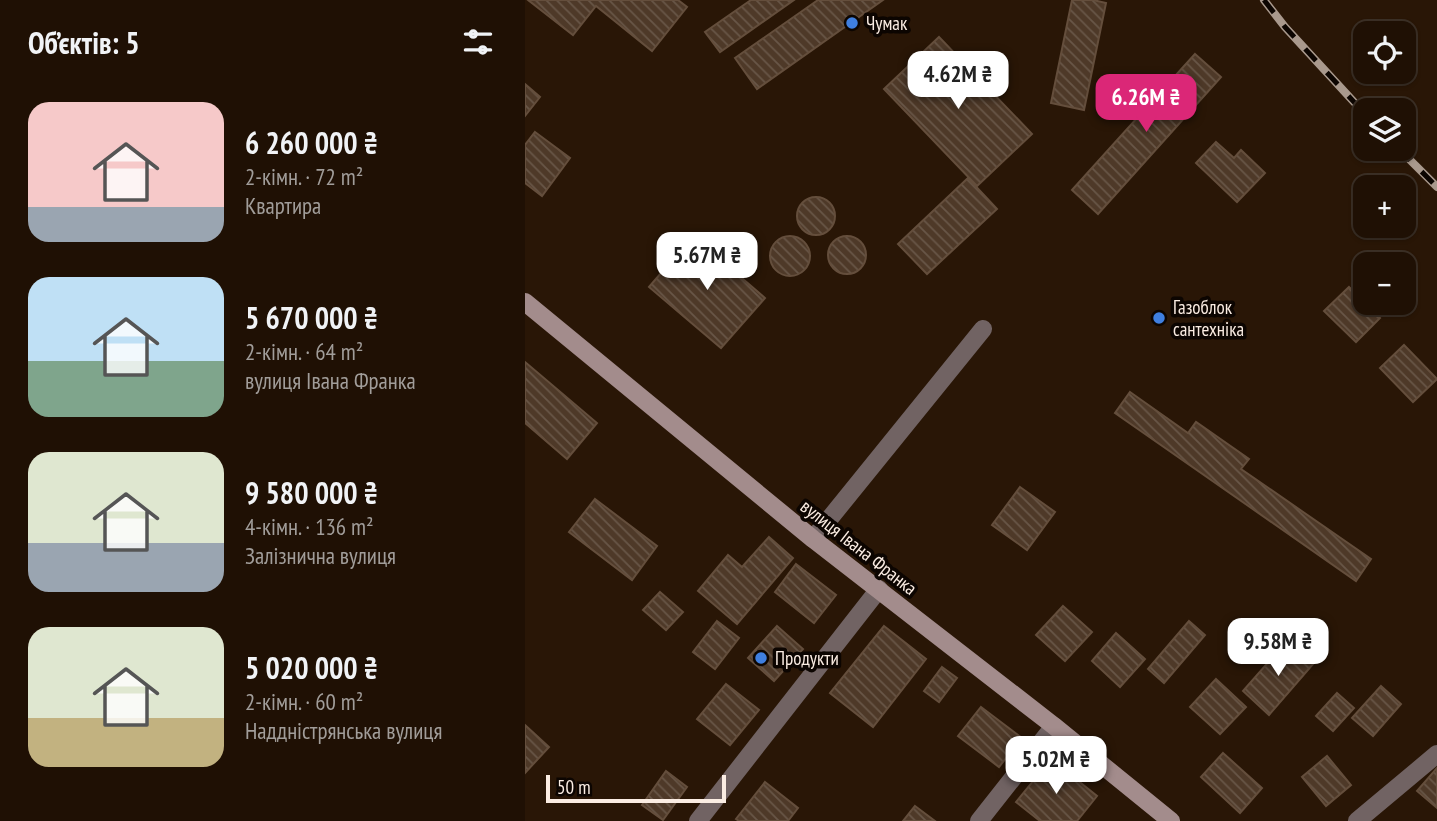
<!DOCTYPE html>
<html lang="uk">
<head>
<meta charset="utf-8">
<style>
  :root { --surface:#1f1004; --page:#2c1e13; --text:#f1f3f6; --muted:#a19d9a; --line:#3c3026; --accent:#db2777 }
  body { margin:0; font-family:"PT Sans Narrow",sans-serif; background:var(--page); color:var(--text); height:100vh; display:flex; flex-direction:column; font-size:26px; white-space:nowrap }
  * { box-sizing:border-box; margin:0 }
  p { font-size:23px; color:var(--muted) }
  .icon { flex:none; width:38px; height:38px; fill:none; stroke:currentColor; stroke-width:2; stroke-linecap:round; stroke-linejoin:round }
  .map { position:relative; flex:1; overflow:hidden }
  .side { display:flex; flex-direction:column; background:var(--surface); width:525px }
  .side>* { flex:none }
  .buttons { position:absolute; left:828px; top:21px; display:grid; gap:14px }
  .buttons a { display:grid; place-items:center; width:63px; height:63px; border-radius:14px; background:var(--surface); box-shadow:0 2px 5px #0004,0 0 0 2px var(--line); font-size:35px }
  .scale { position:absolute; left:21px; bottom:18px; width:180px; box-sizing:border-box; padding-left:7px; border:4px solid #fbede3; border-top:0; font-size:19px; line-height:24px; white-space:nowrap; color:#fbede3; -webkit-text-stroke:5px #0c0501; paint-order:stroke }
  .price { position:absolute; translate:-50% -60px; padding:0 16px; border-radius:14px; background:#fff; color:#222; font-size:23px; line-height:46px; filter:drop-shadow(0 2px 4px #0008) }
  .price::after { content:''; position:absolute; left:50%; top:42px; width:21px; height:16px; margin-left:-10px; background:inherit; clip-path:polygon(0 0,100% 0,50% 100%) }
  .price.on { background:var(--accent); color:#fff }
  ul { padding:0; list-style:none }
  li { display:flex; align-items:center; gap:21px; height:175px; padding:0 28px }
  li span { display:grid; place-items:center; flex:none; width:196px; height:140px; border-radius:21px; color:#555 }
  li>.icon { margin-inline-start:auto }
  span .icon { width:84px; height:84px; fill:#fffc; stroke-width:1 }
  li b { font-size:30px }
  h2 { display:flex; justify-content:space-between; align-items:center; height:84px; padding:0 28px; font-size:30px }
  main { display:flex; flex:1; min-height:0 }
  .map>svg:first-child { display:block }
  .building { fill:url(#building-back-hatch); stroke:#644e3c; stroke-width:2 }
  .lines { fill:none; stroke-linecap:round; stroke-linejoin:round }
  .minor { stroke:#716363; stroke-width:18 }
  .secondary { stroke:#a38c8c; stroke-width:18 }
  .rail-casing { stroke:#a9998d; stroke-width:8 }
  .rail { stroke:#0c0501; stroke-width:5; stroke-dasharray:16; stroke-linecap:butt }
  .shop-dot { fill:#3f7fe0; stroke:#0c0501; stroke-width:2.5 }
  .labels { text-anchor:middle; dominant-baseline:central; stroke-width:7; stroke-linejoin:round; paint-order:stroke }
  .poi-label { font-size:19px; fill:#fbede3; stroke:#0c0501; text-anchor:start }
  .street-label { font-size:19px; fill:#fbede3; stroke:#0c0501 }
</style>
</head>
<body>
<main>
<section class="side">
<h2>Об’єктів: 5<svg class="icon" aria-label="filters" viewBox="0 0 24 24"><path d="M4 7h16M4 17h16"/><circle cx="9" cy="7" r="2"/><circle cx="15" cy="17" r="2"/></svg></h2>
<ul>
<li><span style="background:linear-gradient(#f6c9c9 75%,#9aa5b1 0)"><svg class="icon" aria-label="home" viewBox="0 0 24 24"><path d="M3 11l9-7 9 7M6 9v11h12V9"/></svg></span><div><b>6 260 000 ₴</b><p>2-кімн. · 72 m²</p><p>Квартира</p></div></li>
<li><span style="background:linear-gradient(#bfe0f5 60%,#7fa58c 0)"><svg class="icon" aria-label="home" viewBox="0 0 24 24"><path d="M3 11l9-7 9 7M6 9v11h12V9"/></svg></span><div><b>5 670 000 ₴</b><p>2-кімн. · 64 m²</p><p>вулиця Івана Франка</p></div></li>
<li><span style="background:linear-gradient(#dfe7d0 65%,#9aa5b1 0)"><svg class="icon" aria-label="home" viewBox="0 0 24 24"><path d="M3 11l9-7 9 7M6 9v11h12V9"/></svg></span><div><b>9 580 000 ₴</b><p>4-кімн. · 136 m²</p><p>Залізнична вулиця</p></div></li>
<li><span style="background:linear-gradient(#dfe7d0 65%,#c2b280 0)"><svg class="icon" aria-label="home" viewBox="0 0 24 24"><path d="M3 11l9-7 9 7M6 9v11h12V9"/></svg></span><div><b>5 020 000 ₴</b><p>2-кімн. · 60 m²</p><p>Наддністрянська вулиця</p></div></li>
</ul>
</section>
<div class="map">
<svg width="912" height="821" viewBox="0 0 912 821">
  <defs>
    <pattern id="building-back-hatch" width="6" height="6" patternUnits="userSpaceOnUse" patternTransform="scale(1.75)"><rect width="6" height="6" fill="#4e3928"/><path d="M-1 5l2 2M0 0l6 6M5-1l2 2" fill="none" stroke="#685647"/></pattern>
  </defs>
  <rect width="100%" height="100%" fill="#291606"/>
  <!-- building -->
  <g class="building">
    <polygon points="3,0 153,0 162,7 127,51 71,6 48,35"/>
    <polygon points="226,0 269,0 195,52 180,32"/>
    <polygon points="293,0 358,0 232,89 210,58"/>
    <polygon points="547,0 568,0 581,3 559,110 526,103"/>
    <polygon points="414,37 507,134 452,186 359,89"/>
    <polygon points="670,54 696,77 573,214 547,190"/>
    <polygon points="0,84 15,97 0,116"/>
    <polygon points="10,132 45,158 17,196 0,183 0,145"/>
    <polygon points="691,142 709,158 716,150 740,173 712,202 671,163"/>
    <polygon points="443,178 472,209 402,274 373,244"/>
    <circle cx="291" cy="216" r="19"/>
    <circle cx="322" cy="255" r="19"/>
    <polygon points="168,236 240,298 196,348 124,287"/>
    <circle cx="265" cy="256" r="20"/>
    <polygon points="824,287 855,318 831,342 799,311"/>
    <polygon points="879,345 912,379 888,402 855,368"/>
    <polygon points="0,362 72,423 42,459 0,423"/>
    <polygon points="605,392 663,433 671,422 724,459 716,469 846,559 831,581 590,413"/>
    <polygon points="495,487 530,512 502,550 467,525"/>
    <polygon points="70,499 132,546 107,580 44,532"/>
    <polygon points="244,537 268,558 212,624 173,591 203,555 217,567"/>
    <polygon points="271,564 311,595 289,623 250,592"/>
    <polygon points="135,592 158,612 141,630 118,610"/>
    <polygon points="538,606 567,632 540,661 511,635"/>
    <polygon points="192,621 214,638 190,669 168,652"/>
    <polygon points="664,621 680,635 639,683 623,669"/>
    <polygon points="252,626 278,649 249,681 223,658"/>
    <polygon points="359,626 401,659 348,727 305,693"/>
    <polygon points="591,633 620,659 595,687 567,661"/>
    <polygon points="762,641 788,664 744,715 718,691"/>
    <polygon points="417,667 432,678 414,702 399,691"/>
    <polygon points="691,679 721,707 695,734 665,707"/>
    <polygon points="201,684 234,710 205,745 172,719"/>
    <polygon points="856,686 876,704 848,736 827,718"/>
    <polygon points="812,693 829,708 808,731 791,716"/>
    <polygon points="456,707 497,738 474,767 433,736"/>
    <polygon points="0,725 24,747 0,773"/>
    <polygon points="698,753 737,788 715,813 676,777"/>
    <polygon points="802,756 826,785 801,806 777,777"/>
    <polygon points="526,759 572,796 552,821 515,821 491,802"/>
    <polygon points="912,768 912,808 892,791"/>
    <polygon points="141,771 162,787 138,820 117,805"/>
    <polygon points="240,782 273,808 263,821 214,821 211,819"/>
    <polygon points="390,806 410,821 378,821"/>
  </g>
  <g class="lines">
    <!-- minor -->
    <g class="minor">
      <polyline points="288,539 458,329"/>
      <polyline points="173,821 354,589"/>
      <polyline points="454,821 529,726"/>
      <polyline points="832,821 912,754"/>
    </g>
    <!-- secondary -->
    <polyline class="secondary" points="0,302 288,539 529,726 646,821"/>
    <defs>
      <g id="rail">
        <polyline points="739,0 760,27 840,114"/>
        <polyline points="874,149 912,187"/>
      </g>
    </defs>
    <!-- rail casing -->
    <use href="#rail" class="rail-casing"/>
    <!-- rail -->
    <use href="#rail" class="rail"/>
  </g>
  <!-- markers -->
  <g class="shop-dot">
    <circle cx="327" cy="23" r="7"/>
    <circle cx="634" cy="318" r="7"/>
    <circle cx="236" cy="658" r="7"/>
  </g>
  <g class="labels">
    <!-- poi labels -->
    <g class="poi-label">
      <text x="341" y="23">Чумак</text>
      <text x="648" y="307">Газоблок<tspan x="648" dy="22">сантехніка</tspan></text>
      <text x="250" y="658">Продукти</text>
    </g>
    <!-- street labels -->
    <g class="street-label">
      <text transform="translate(334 547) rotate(38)">вулиця Івана Франка</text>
    </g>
  </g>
</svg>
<div class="buttons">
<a><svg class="icon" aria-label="locate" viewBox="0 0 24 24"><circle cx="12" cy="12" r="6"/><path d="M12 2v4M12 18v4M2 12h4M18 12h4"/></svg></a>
<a><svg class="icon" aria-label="layers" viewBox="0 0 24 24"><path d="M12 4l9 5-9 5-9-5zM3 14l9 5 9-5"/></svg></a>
<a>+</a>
<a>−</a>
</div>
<div class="scale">50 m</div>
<b class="price" style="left:433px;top:111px">4.62M ₴</b>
<b class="price on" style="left:621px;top:134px">6.26M ₴</b>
<b class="price" style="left:182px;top:292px">5.67M ₴</b>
<b class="price" style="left:753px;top:678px">9.58M ₴</b>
<b class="price" style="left:531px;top:796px">5.02M ₴</b>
</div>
</main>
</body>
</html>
